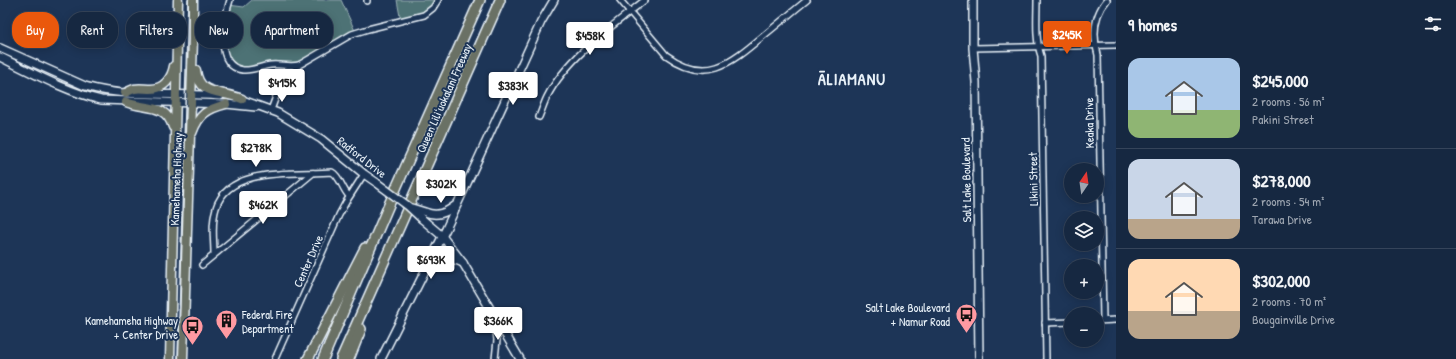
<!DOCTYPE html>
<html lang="en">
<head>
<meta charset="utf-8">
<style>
  :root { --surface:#162841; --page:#1f3048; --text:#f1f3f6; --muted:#9ea6b1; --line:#35445a; --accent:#ea580c }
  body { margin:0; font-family:"Patrick Hand",sans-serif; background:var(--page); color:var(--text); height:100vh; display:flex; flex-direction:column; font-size:15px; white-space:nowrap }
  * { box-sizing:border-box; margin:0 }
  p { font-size:13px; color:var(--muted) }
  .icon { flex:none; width:22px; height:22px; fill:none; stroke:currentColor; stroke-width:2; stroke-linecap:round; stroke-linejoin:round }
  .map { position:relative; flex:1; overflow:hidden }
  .drawer { display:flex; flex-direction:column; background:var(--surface); width:340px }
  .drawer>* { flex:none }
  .guide { position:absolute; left:12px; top:12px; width:380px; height:36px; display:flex; gap:8px }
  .needle { width:26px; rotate:13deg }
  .tools { position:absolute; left:1064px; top:163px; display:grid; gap:8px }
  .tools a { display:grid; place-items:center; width:40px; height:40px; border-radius:50%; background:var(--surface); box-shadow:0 2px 10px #0003,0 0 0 1px var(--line); font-size:20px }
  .price { position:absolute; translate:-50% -34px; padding:0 9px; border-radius:4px; background:#fff; color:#222; font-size:13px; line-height:26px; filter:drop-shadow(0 1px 2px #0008) }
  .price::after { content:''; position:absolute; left:50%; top:24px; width:12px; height:9px; margin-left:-6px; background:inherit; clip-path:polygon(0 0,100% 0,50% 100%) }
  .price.current { background:var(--accent); color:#fff }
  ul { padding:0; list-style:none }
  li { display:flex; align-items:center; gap:12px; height:100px; padding:0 12px }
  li+li { border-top:1px solid var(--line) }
  li span { display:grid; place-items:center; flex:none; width:112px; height:80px; border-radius:12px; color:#555 }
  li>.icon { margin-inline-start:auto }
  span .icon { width:48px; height:48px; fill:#fffc; stroke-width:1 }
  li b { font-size:17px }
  h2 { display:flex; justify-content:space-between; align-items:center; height:48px; padding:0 12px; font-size:17px }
  .pill { padding:0 14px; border-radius:16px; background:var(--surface); box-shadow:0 2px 10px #0003,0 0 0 1px var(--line); font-size:14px; line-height:36px }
  .pill.current { background:var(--accent); color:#fff }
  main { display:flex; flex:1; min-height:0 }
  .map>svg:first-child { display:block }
  .green { fill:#4e7274; stroke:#9bb2b6 }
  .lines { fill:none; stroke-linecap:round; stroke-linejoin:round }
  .street-casing { stroke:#e8f1f8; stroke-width:8 }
  .secondary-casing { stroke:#e8f1f8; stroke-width:10 }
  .primary-casing { stroke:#e8f1f8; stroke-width:11 }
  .highway-casing { stroke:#e8f1f8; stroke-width:12 }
  .street { stroke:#1d3557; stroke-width:5 }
  .secondary { stroke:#1d3557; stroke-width:7 }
  .primary { stroke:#6b7165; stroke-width:8 }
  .highway { stroke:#6b7165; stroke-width:9 }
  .rail { stroke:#e8f1f8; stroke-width:1.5 }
  .secondary-bridge-casing { stroke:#e8f1f8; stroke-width:10; stroke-linecap:butt }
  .secondary-bridge { stroke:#1d3557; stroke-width:7 }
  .labels { text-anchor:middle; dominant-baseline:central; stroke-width:4; stroke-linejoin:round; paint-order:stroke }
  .street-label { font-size:12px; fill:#e8f1f8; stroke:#1d3557 }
  .poi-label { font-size:12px; fill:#e8f1f8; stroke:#1d3557; text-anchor:end }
  .district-label { font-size:16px; font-weight:bold; letter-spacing:1px; fill:#e8f1f8; stroke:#1d3557 }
</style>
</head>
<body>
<main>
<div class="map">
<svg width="1116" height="359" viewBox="0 0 1116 359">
  <rect width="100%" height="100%" fill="#1d3557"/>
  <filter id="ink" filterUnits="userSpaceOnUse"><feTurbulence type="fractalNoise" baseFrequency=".025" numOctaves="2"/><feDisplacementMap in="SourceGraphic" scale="8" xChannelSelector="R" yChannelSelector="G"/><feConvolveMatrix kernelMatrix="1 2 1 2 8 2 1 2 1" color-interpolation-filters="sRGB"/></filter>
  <g filter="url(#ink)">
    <!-- green -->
    <g class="green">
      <polygon points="252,0 341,0 356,33 299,65 240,69 225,57 225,21 228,5 244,7"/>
      <polygon points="397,0 438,0 424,15 401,22"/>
    </g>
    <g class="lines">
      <defs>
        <g id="street">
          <path d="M230,0c-6,19 -17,66 13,70 9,1 19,-4 28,-5 9,-1 18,2 28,0l53,-31 16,-5 56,-14 9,-7 5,-8"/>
          <polyline points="367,0 367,1"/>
          <path d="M620,0l46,55c40,29 64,9 96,-18 15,-12 30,-25 45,-37"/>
          <path d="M1037,0c0,19 -2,39 4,56l5,303"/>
          <polyline points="973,48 1116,45"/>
          <polyline points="271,110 278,91 299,65"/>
          <path d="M539,117c3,-7 5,-14 8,-20 19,-38 65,-71 98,-97"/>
          <path d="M214,254c0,-15 -3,-31 2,-46 13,-43 82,-33 116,-36 8,4 10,17 17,24"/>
          <polyline points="202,265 313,173"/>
          <polyline points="494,316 497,340 495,359"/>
          <path d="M1103,320l-5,-265c-5,-19 -5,-39 9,-55"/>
          <polyline points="1097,321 1116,320"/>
          <polyline points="1045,323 1071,322"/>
          <polyline points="275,359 339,215 346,202 364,174"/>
        </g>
        <g id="secondary">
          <polyline points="973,0 973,48 976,82 979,359"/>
          <path d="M0,48l85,38c44,13 91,6 135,10"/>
          <path d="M0,57c31,15 67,35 101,43l125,4 30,3"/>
          <polyline points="237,98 278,113 321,139 364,174 377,183"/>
          <path d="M425,212c12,5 21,1 31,-7"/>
          <polyline points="422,219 442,236 463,263 520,359"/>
          <path d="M429,263c12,-5 21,-6 34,0"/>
          <polyline points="381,359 446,229 541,22 554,0"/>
        </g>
        <g id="primary">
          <path d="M196,70c3,27 26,20 46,29"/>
          <path d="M125,93c3,-1 6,-3 9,-4 5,-1 11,0 17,0 13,0 21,-11 23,-23"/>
          <path d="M126,102c19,8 39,0 47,25"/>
          <path d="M192,133c7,-19 15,-24 34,-29"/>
          <polyline points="170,359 178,0"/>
          <polyline points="183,359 193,39 193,0"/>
        </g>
        <g id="highway">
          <polyline points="308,359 365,248"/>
          <polyline points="323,359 397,186 480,0"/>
          <polyline points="341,359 500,0"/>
          <polyline points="349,359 361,329"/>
        </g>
      </defs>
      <!-- street casing -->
      <use href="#street" class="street-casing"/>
      <!-- secondary casing -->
      <use href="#secondary" class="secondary-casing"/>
      <!-- primary casing -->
      <use href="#primary" class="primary-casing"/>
      <!-- highway casing -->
      <use href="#highway" class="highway-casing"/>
      <!-- street -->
      <use href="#street" class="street"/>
      <!-- secondary -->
      <use href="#secondary" class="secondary"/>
      <!-- primary -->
      <use href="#primary" class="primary"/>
      <!-- highway -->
      <use href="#highway" class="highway"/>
      <!-- rail -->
      <polyline class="rail" points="178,359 188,0"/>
      <defs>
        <g id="secondary-bridge">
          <polyline points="377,183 408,206 422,219"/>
          <polyline points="412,208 425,212"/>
        </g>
      </defs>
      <!-- secondary-bridge casing -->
      <use href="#secondary-bridge" class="secondary-bridge-casing"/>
      <!-- secondary-bridge -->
      <use href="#secondary-bridge" class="secondary-bridge"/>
    </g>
  </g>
  <!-- icons -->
  <defs>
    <symbol id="bus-pin" viewBox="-11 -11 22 30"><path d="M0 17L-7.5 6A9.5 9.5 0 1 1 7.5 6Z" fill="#ff9aa2" stroke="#1d3557"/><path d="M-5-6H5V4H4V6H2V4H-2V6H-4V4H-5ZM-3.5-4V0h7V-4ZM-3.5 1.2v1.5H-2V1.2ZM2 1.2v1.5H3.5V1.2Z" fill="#111"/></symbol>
    <symbol id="building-pin" viewBox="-11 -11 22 30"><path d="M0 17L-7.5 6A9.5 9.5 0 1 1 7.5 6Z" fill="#ff9aa2" stroke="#1d3557"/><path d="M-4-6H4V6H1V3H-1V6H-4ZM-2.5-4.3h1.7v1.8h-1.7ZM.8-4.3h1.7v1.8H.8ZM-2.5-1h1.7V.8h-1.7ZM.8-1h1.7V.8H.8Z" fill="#111"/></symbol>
  </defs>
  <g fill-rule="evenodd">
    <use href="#bus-pin" x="954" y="302" width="25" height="34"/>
    <use href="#building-pin" x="214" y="308" width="25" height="34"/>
    <use href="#bus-pin" x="180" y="314" width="25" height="34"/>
  </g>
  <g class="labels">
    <!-- street labels -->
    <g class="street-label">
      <text transform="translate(444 98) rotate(-66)">Queen Liliʻuokalani Freeway</text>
      <text transform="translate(1089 123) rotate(-91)">Keaka Drive</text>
      <text transform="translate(362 157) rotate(38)">Radford Drive</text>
      <text transform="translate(176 179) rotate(-88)">Kamehameha Highway</text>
      <text transform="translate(1033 179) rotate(-91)">Likini Street</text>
      <text transform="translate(966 180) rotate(-91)">Salt Lake Boulevard</text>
      <text transform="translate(308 261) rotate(-66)">Center Drive</text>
    </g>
    <!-- poi labels -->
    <g class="poi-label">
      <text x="950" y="307">Salt Lake Boulevard<tspan x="950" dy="14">+ Namur Road</tspan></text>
      <text x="242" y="314" text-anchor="start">Federal Fire<tspan x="242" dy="14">Department</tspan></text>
      <text x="178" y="320">Kamehameha Highway<tspan x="178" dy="14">+ Center Drive</tspan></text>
    </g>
    <!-- district labels -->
    <g class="district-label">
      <text x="852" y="79">ĀLIAMANU</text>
    </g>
  </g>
</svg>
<div class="tools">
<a><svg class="needle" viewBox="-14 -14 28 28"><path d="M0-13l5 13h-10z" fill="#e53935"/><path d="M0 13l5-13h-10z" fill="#9ea6b1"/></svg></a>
<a><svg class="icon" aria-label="layers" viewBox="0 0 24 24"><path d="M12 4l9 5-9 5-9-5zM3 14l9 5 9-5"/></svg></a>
<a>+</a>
<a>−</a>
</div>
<b class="price current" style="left:1067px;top:55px">$245K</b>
<b class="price" style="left:590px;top:56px">$458K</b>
<b class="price" style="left:282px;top:103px">$415K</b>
<b class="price" style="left:513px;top:106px">$383K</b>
<b class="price" style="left:256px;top:168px">$278K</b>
<b class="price" style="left:441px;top:204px">$302K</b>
<b class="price" style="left:263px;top:225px">$462K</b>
<b class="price" style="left:431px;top:280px">$693K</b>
<b class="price" style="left:498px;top:341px">$366K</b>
<div class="guide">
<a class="pill current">Buy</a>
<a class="pill">Rent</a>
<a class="pill">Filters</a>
<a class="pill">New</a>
<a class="pill">Apartment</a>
</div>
</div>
<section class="drawer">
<h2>9 homes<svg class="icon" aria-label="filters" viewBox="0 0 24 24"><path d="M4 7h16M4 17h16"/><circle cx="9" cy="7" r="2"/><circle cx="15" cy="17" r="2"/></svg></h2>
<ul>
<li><span style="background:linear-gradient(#a9c7e8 65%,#8fb573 0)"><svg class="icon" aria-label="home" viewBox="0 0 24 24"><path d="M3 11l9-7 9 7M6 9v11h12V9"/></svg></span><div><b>$245,000</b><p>2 rooms · 56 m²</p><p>Pakini Street</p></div></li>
<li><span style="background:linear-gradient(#c9d6e8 75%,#b9a48a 0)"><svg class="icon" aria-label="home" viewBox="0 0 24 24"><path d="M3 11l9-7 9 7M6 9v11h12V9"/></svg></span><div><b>$278,000</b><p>2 rooms · 54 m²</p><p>Tarawa Drive</p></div></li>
<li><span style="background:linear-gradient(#ffd9b3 65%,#b9a48a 0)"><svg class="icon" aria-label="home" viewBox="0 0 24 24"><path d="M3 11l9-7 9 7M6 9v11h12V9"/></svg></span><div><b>$302,000</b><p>2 rooms · 70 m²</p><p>Bougainville Drive</p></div></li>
</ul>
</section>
</main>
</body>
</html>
